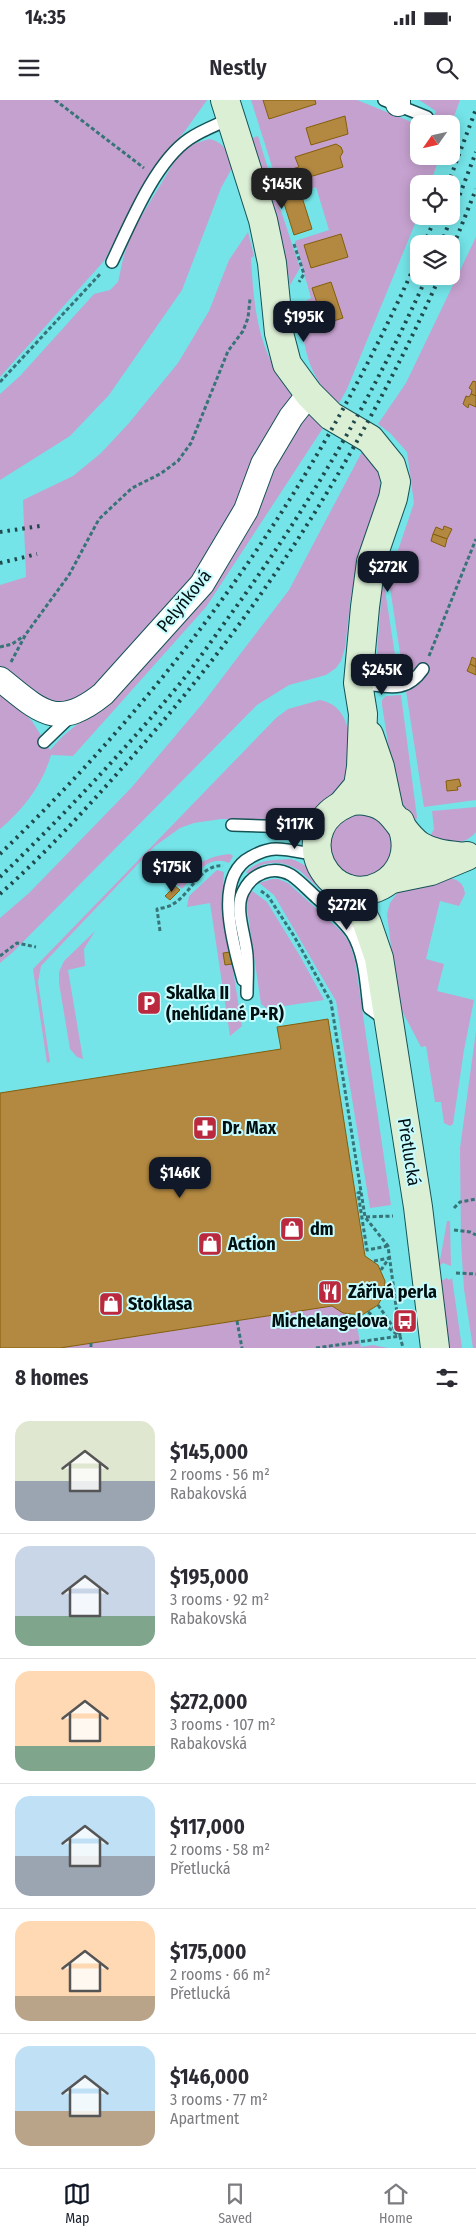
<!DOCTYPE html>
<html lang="en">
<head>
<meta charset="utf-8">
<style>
  :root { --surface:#fff; --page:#f2f2f3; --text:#2b2b33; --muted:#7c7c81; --line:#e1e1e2; --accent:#111827 }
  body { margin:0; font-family:"Fira Sans Condensed",sans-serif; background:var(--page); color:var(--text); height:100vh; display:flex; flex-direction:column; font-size:19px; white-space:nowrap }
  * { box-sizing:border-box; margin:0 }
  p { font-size:16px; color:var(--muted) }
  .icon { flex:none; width:28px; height:28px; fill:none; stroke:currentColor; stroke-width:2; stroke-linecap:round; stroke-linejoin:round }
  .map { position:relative; height:1248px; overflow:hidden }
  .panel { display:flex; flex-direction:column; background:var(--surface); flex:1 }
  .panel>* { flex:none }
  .needle { width:32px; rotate:236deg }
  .buttons { position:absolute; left:410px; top:15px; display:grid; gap:10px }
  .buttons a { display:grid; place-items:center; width:50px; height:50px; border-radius:10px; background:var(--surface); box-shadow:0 2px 12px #0003; font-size:25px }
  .price { position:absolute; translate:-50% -42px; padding:0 11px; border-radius:10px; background:var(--accent); color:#fff; font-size:16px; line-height:32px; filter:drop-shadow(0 1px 2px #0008) }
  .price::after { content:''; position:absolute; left:50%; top:30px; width:15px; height:11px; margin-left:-8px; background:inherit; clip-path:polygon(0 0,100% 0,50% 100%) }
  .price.selected { background:#222; color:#fff }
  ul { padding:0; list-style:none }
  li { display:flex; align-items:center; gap:15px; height:125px; padding:0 15px }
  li+li { border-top:1px solid var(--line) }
  li span { display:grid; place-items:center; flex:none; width:140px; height:100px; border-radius:15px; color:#555 }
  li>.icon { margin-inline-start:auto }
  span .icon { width:60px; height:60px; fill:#fffc; stroke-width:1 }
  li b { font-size:21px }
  h2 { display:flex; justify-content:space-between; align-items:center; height:60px; padding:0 15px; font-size:21px }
  .status { display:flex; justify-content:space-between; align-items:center; height:35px; padding:0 25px; background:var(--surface); direction:ltr }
  .status svg { height:14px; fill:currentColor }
  header { display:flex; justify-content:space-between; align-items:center; height:65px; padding:0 15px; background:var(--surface); font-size:22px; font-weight:600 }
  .tabs { display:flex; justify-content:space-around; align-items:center; height:70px; border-top:1px solid var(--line); background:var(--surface); font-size:14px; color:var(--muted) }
  .tabs a { display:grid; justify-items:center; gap:2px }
  .tabs .selected { color:var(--accent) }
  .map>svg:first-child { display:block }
  .green { fill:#c5a1cf; fill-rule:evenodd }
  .building { fill:#b38941; stroke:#855d0a }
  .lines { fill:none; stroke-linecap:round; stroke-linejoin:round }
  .lane-casing { stroke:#145356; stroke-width:14 }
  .street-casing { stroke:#145356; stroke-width:26 }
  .secondary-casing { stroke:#145356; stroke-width:30 }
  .path { stroke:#377477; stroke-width:3; stroke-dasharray:4 2.5; stroke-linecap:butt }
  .lane { stroke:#fff; stroke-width:11 }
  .street { stroke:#fff; stroke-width:24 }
  .secondary { stroke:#dbefd5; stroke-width:28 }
  .rail { stroke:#1f494b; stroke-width:4; stroke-dasharray:2.5 5; stroke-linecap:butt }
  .labels { text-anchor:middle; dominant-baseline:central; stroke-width:4; stroke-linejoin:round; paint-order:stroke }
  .street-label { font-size:18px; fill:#001011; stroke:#c8fbfd }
  .poi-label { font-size:18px; font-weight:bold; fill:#001011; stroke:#c8fbfd; text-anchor:start }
</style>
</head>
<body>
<div class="status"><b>14:35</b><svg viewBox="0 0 49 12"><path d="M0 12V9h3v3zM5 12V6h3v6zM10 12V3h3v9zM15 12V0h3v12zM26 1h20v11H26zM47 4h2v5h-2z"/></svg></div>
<header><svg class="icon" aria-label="menu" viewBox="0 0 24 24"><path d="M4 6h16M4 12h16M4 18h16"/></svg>Nestly<svg class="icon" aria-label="search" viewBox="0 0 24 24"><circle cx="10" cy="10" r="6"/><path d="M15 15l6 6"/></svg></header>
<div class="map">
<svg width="476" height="1248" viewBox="0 0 476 1248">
  <rect width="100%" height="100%" fill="#74e4e8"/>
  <!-- green -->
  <g class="green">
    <polygon points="0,0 207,0 185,31 158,61 104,161 0,277"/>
    <path d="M251,0h12l6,19 47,-15 -1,-4h42l62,25v31h21l-10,28h-11v30l-72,175 -9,16c-32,-32 -33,-55 -39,-97l3,-5 9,-5 -16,-57 34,-11 -13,-43 -34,11zM345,16l-34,29 -5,-17zM295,57h45l3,9 -47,15 -3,-11 6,-3zM341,134l7,23 -37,11 -7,-23zM331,182l12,36 -19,6 -12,-36z"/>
    <polygon points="419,0 460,0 451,25 431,24 436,11"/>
    <polygon points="258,36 273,85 268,86 252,38"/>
    <path d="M209,39c16,3 19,14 23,29l-11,20 -39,102 -73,105 -39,41 -70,44v-86l20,-18 74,-82 16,-4 8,-8 6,-27 9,-25 46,-76 11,-9z"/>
    <polygon points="277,99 300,168 290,185 284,148 271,100"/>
    <path d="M248,132l6,24 -3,2c2,33 4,67 18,99 6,14 16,26 23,40l-84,167 -97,116 -51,27 -60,-35v-87l26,-8 -3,-77 50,-24 28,-23 28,-30 49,-60 31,-52 20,-51z"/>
    <polygon points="476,137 476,700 424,707 390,488 391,471 414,403 407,352 390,333 378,324 406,283"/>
    <path d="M310,314l15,11 -119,182 -133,149 -22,-1c-8,29 -28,55 -51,74v-139l32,31 18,29 13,-14 34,-28 158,-206 49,-87z"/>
    <polygon points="364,348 377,360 381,388 362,449 351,495 345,548 341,561 336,568 326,575 289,585 257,605 13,852 0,863 0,818 29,793 132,687 203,603 289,490"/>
    <polygon points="383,477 399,581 398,581 387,579 377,572 377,553"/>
    <polygon points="401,595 417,717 415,724 396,693 382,605 382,600 386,596"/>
    <path d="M320,600c36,7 30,52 30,79l-37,36 -16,7 -76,-3 -27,4 -14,5 -25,18 -114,120 -3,16 12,80 -3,1 -14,-94 243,-251 12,-9z"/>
    <path d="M476,707v25c-14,16 -29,10 -48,8l6,-11 -2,-18z"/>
    <circle cx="361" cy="746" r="31"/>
    <path d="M230,754l3,2 -4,7c-21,-9 -34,12 -47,26l-6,-5c16,-17 29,-28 54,-30z"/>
    <path d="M291,759c21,5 49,41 60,59l-51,-47c-17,-11 -36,-12 -52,3l-2,-2c12,-13 28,-12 45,-13z"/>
    <polygon points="217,770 224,772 222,800 230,852 223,854 225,865 232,864 242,926 230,936 210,803 187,807 189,796"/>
    <path d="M446,778c11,0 18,5 19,16l-6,12 -19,-5 -14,58 18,5 -7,27 37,9 -10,50 -11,74 -3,2 -6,-3 -3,-21h-6l-9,-56 -5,1 -23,-44 -11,-89 3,-11 8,-11z"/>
    <polygon points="272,779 278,779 288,783 342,832 350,844 355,861 391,1105 370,1108 336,901 274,795 259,783"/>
    <polygon points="251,790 267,802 300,856 324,900 271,908 266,908 261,904 247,808 248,796"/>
    <polygon points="95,831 84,849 85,866 68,870 83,959 77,957 70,949 59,883 59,872 64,861"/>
    <polygon points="476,931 476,1248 473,1248 464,1189 461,1142 460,1048"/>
    <polygon points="447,1121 450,1121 451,1166 443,1163 439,1166"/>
    <polygon points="447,1178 449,1180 452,1178 462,1248 447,1248 438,1179 441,1181"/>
    <polygon points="332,1206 343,1213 355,1216 361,1247 373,1245 388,1248 60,1248"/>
  </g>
  <!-- building -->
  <g class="building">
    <polygon points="263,0 315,0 316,4 269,19"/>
    <polygon points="345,16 348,34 311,45 306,28"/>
    <polygon points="336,44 341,47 343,52 340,57 343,67 296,81 292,69 299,67 295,57"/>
    <polygon points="301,94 312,129 294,135 283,100"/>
    <polygon points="341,134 348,157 311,168 304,145"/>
    <polygon points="331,182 343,218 324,224 312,188"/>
    <polygon points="473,281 476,282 476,296 471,294 472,290 469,288"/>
    <polygon points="471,294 476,296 476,307 469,304 468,308 463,304 466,296 469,297"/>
    <polygon points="444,426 452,429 447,439 433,434 436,427 443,430"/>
    <polygon points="433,434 447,439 445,447 431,441"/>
    <polygon points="472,557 476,559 476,567 470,564"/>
    <polygon points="470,564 476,567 476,575 467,571"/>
    <polygon points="459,679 461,686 457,687 458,690 447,691 446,681"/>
    <polygon points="175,786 180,790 170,800 165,796"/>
    <polygon points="230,852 232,864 225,865 223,853"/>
    <polygon points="328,919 365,1156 378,1165 385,1181 384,1194 378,1205 362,1215 343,1213 332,1206 60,1248 0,1248 0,993 281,949 277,927"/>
  </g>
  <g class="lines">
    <defs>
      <g id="lane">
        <polyline points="384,0 427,17"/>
        <path d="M112,162c18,-38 43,-100 77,-123 13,-9 28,-14 42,-21"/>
        <path d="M358,583c28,3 47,12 65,-14"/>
        <polyline points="44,642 72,615"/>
        <polyline points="232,725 295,727 320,721"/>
        <path d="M243,880c-9,-33 -31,-103 8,-123 7,-4 17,-8 25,-8 13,0 28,4 42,6"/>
        <path d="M247,894c0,-12 1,-26 0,-38 -1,-20 -13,-46 -4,-64 9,-19 30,-27 48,-17 9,6 18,16 26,23 12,10 26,22 35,35 13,21 14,51 17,75l15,11"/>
      </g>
      <g id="street">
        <polyline points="398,4 398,0"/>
        <path d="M0,579c39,31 56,53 103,15l99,-110 44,-74 17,-46 28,-47 18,-23"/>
      </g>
      <g id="secondary">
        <polyline points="225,0 263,120 272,163 279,233 287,264 309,294 331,316 370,339 391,365 396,382 393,398 371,462 365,507 358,583 363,614 361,667 358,686 342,705"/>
        <polyline points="369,635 380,667 389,710"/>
        <path d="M400,722c27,58 -51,97 -79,43 -5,-11 -6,-25 -1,-37 5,-12 15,-20 27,-25 7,-3 15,-3 23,-1 26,5 30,31 50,44 13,8 29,9 44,11"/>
        <polyline points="392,779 431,771 467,756"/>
        <polyline points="349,789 367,823 379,858 418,1107 435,1248"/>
      </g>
    </defs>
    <!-- lane casing -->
    <use href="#lane" class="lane-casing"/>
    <!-- street casing -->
    <use href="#street" class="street-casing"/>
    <!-- secondary casing -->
    <use href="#secondary" class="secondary-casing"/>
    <!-- path -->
    <g class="path">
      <polyline points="55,0 144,68"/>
      <polyline points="294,144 304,174 299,182"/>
      <polyline points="0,282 101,173"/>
      <polyline points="0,547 12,544 24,536"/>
      <polyline points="429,556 476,439"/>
      <polyline points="11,562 26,534 69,475 99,419 132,388 160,374 178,361 191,343 228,251 243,231 248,218 250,199"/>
      <polyline points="261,791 268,796 294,836 331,902 365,1117 388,1146 400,1236"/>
      <path d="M160,831l-3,-22c5,-1 12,-2 16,-5 17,-9 28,-41 50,-38"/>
      <polyline points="0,856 17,843 36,847"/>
      <polyline points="361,1092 358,1093 367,1150 388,1146"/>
      <polyline points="454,1108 460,1102 476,1099"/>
      <polyline points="366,1117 393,1116"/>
      <polyline points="454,1130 470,1132 476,1135"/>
      <polyline points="374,1161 389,1158 381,1170"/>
      <polyline points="456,1173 476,1174"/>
      <polyline points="378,1205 398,1234"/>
      <polyline points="368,1212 399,1236"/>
      <polyline points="237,1221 242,1248"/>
      <polyline points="398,1221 406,1217"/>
      <polyline points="91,1243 91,1248"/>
      <polyline points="316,1248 400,1236 403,1248"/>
    </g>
    <!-- lane -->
    <use href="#lane" class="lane"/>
    <!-- street -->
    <use href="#street" class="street"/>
    <!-- secondary -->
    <use href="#secondary" class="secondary"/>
    <!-- rail -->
    <g class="rail">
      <polyline points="448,84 476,9"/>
      <polyline points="424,144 436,116"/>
      <polyline points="441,144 476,52"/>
      <polyline points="451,152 476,89"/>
      <polyline points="0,432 40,426"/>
      <polyline points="0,463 37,454"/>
      <path d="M0,754c182,-176 316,-367 419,-598"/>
      <path d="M0,777c62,-60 122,-124 178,-191 20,-25 39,-53 58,-79 75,-104 139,-214 191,-331"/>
      <path d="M0,794c44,-39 84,-83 123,-127 134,-149 235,-308 317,-491"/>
    </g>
  </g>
  <!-- icons -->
  <defs>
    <symbol id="parking-square" viewBox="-11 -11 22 22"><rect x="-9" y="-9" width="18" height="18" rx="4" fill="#bb293f" stroke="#c8fbfd"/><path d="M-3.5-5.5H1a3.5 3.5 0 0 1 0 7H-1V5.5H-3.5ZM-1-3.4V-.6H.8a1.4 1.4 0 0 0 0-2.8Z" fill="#fff"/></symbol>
    <symbol id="pharmacy-square" viewBox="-11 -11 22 22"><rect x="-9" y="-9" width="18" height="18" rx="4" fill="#bb293f" stroke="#c8fbfd"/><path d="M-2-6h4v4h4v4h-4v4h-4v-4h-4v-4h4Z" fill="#fff"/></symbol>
    <symbol id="shop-square" viewBox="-11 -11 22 22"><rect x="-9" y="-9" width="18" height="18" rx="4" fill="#bb293f" stroke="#c8fbfd"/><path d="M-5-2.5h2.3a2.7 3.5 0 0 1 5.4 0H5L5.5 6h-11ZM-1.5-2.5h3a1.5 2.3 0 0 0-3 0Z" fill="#fff"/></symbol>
    <symbol id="restaurant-square" viewBox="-11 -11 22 22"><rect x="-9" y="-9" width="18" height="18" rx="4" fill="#bb293f" stroke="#c8fbfd"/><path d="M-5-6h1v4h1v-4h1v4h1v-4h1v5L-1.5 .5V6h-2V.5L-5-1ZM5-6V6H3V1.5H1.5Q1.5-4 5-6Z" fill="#fff"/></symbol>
    <symbol id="bus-square" viewBox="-11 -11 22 22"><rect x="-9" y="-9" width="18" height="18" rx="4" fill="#bb293f" stroke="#c8fbfd"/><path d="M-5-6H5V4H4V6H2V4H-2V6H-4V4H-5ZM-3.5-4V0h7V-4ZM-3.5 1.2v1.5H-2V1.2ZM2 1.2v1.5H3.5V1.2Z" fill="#fff"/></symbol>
  </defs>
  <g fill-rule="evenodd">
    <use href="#parking-square" x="135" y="889" width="28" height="28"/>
    <use href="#pharmacy-square" x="191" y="1014" width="28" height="28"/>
    <use href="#shop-square" x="278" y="1115" width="28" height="28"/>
    <use href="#shop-square" x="196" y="1130" width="28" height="28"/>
    <use href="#restaurant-square" x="316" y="1178" width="28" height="28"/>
    <use href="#shop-square" x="97" y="1190" width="28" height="28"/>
    <use href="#bus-square" x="391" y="1207" width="28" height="28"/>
  </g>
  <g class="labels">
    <!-- street labels -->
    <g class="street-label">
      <text transform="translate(184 501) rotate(-51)">Pelyňková</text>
      <text transform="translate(409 1052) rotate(81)">Přetlucká</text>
    </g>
    <!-- poi labels -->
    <g class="poi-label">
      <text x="166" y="893">Skalka II<tspan x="166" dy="21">(nehlídané P+R)</tspan></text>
      <text x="222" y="1028">Dr. Max</text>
      <text x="310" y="1129">dm</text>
      <text x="228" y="1144">Action</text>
      <text x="348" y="1192">Zářivá perla</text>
      <text x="128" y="1204">Stoklasa</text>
      <text x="388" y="1221" text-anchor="end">Michelangelova</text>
    </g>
  </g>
</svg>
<div class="buttons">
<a><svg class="needle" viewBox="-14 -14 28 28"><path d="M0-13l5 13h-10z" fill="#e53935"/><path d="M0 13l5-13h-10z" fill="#7c7c81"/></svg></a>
<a><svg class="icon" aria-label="locate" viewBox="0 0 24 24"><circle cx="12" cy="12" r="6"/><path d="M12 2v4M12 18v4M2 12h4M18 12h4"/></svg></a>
<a><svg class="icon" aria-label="layers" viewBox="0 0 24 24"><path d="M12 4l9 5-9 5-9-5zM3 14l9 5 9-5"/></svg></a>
</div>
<b class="price selected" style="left:282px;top:110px">$145K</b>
<b class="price" style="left:304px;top:243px">$195K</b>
<b class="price" style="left:388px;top:493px">$272K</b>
<b class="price" style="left:382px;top:596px">$245K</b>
<b class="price" style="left:295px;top:750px">$117K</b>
<b class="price" style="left:172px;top:793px">$175K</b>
<b class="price" style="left:347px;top:831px">$272K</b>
<b class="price" style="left:180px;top:1099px">$146K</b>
</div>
<section class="panel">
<h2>8 homes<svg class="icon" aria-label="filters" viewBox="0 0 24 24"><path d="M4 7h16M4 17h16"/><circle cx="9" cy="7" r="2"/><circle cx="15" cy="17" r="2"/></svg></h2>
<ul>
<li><span style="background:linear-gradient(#dfe7d0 60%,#9aa5b1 0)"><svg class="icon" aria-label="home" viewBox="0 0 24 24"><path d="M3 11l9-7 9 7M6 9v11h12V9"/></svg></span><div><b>$145,000</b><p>2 rooms · 56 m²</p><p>Rabakovská</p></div></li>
<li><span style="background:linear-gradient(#c9d6e8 70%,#7fa58c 0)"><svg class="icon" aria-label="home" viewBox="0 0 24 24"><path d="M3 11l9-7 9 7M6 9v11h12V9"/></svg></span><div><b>$195,000</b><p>3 rooms · 92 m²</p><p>Rabakovská</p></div></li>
<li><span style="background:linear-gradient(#ffd9b3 75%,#7fa58c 0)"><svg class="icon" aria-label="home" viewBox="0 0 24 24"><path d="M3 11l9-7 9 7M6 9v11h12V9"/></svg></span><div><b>$272,000</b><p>3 rooms · 107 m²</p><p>Rabakovská</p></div></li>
<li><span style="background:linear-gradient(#bfe0f5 60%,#9aa5b1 0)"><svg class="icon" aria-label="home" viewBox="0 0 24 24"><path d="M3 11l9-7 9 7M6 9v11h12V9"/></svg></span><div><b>$117,000</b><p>2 rooms · 58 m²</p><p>Přetlucká</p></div></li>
<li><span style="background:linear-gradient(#ffd9b3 75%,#b9a48a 0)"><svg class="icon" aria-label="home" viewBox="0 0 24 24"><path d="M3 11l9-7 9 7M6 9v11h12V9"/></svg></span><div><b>$175,000</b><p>2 rooms · 66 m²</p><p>Přetlucká</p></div></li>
<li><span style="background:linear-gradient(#bfe0f5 65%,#b9a48a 0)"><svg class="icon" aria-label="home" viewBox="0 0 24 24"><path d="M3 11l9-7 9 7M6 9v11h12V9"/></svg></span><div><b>$146,000</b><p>3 rooms · 77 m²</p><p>Apartment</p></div></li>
</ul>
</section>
<nav class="tabs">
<a class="selected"><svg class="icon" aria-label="map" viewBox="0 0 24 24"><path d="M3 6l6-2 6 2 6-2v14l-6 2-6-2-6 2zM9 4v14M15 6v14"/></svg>Map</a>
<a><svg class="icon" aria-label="saved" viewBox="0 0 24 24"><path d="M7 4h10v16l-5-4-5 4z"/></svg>Saved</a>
<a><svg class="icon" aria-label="home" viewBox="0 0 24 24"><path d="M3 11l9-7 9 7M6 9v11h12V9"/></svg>Home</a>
</nav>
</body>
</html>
